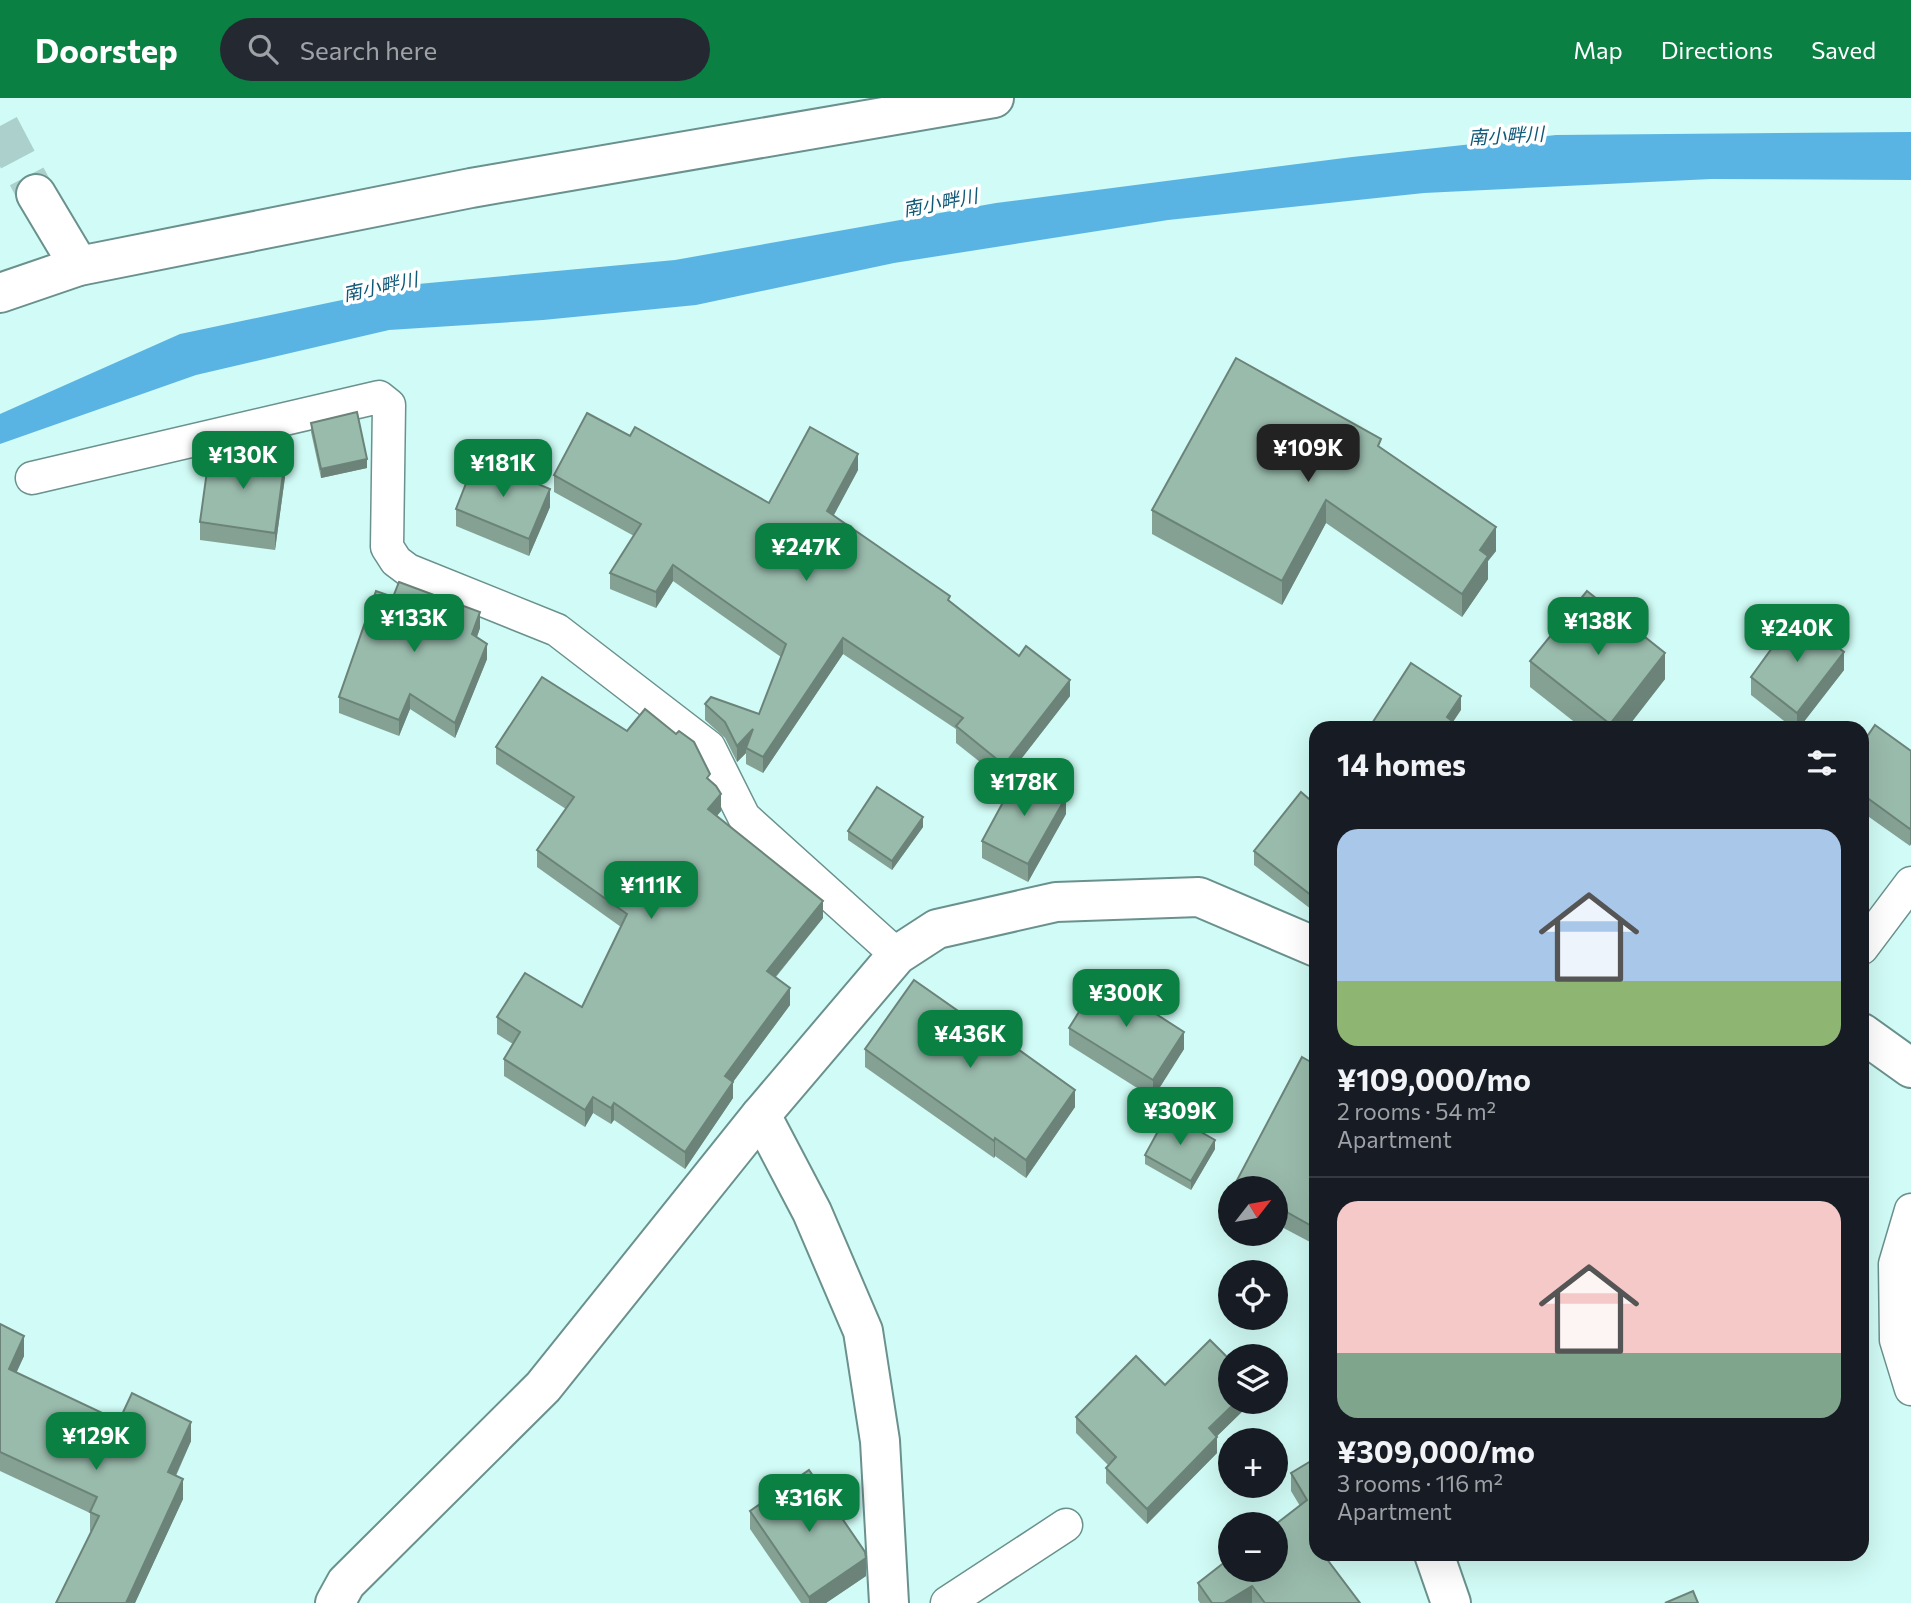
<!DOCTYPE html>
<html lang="en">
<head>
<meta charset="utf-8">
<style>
  :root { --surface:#171b24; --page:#242831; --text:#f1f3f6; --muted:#9ea1a6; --line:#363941; --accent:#0b8043 }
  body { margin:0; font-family:Commissioner,"Noto Sans JP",sans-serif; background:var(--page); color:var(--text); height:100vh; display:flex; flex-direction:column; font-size:26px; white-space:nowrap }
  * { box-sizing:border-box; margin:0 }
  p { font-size:23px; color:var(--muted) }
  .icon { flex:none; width:38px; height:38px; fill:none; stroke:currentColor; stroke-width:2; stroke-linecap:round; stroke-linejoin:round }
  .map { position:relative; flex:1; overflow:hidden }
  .panel { position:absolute; left:1309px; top:623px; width:560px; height:840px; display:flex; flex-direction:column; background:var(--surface); border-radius:21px; box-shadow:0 7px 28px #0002 }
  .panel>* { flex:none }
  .needle { width:46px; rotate:59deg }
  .fabs { position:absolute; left:1218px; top:1078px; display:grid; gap:14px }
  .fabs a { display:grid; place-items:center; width:70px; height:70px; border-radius:50%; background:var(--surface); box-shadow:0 7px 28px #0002; font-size:35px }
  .price { position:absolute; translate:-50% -60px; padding:0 16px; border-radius:14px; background:var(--accent); color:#fff; font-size:23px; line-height:46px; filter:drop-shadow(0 2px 4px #0008) }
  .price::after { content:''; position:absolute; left:50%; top:42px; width:21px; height:16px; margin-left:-10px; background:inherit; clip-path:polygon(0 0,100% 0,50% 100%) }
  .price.selected { background:#222; color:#fff }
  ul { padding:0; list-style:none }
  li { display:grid; align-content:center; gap:14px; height:371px; padding:0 28px }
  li+li { border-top:2px solid var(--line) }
  li span { display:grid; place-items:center; height:217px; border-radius:21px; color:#555 }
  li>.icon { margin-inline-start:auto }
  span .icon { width:126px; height:126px; fill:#fffc; stroke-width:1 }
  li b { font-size:30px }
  h2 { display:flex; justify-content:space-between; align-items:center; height:84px; padding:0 28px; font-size:30px }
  header { display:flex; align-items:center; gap:42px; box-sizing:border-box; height:98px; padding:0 35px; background:var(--accent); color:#fff }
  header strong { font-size:33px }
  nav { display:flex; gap:38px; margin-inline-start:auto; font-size:24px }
  .search { width:490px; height:63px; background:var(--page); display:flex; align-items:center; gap:18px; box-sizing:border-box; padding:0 24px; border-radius:38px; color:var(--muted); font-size:26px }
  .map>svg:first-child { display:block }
  .water { fill:#59b4e3 }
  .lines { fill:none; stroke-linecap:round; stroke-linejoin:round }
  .street-tunnel { stroke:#acd1cd; stroke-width:38; stroke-dasharray:38 19; stroke-linecap:butt }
  .lane-casing { stroke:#6a918d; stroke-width:35 }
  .street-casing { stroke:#6a918d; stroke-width:42 }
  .lane { stroke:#fff; stroke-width:32 }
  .street { stroke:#fff; stroke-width:38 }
  .wall { fill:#84a194 }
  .shaded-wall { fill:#6b8378 }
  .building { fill:#99bbac; stroke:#6b8378; stroke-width:2 }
  .labels { text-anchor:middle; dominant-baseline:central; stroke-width:7; stroke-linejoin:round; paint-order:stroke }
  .water-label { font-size:19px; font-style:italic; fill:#105979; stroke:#fff }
</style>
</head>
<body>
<header>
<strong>Doorstep</strong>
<div class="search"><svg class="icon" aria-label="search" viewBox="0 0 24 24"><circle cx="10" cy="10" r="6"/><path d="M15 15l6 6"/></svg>Search here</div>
<nav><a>Map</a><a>Directions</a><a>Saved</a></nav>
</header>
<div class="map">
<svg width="1911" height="1505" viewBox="0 0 1911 1505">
  <rect width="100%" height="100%" fill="#d1fbf6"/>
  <!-- water -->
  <polygon class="water" points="1911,34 1911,82 1711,81 1424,95 1168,122 894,165 696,207 543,222 389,232 196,277 0,346 0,316 180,236 418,186 675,162 996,105 1352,59 1556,37"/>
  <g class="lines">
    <!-- street-tunnel -->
    <polyline class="street-tunnel" points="0,28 36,96"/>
    <defs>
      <g id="lane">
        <polyline points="32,380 379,299 389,307 387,449 396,463 408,472 557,532 709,649 744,719 897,857"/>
        <polyline points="1862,850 1911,785"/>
        <polyline points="1911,1112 1895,1166 1896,1242 1911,1291"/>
        <polyline points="947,1505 1066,1427"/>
      </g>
      <g id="street">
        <polyline points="36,96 79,168"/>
        <polyline points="0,195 79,168 471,90 994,0"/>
        <polyline points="1862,935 1911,970"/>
        <polyline points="761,1017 812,1114 863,1233 880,1343 889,1505"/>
        <polyline points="1434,1456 1451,1505"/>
        <polyline points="335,1505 346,1485 543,1289 761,1017 897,857 937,831 1056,804 1199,799 1316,849"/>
      </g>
    </defs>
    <!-- lane casing -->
    <use href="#lane" class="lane-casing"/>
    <!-- street casing -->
    <use href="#street" class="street-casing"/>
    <!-- lane -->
    <use href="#lane" class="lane"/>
    <!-- street -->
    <use href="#street" class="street"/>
  </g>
  <!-- wall -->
  <g class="wall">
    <polygon points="311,325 367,370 321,380 311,334"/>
    <polygon points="630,338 769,405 858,372 833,418 950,503 1070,598 1004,683 956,645 956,631 843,556 763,675 746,666 746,655 737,664 725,640 705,622 705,606 759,616 781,559 673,483 656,510 610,491 610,475 634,438 554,394 554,377"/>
    <polygon points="1381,351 1496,453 1488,463 1488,481 1462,519 1326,425 1282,507 1152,436 1152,412"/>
    <polygon points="285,379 275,452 200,442 200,424"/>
    <polygon points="550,409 529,458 456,428 456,411"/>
    <polygon points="393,499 480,530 477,539 487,561 455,640 410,611 399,638 339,615 339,599"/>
    <polygon points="1530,563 1665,581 1627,630 1582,630 1530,589"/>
    <polygon points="1844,572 1799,630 1793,630 1751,597 1751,579"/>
    <polygon points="627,633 710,683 721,713 717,718 823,820 776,879 790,907 733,984 733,1000 685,1071 614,1022 611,1026 593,1015 585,1029 504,978 504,961 513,946 497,936 497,919 582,909 621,829 537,769 537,752 566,711 496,666 496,649"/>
    <polygon points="1862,646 1911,653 1910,748 1862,714"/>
    <polygon points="1316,707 1316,815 1254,767 1254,753"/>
    <polygon points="1066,716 1028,784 982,760 982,743"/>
    <polygon points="923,729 892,772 848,742 848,733"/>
    <polygon points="971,922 1075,1009 1026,1080 995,1058 994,1060 865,969 865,951"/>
    <polygon points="1069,930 1184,951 1153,1000 1069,947"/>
    <polygon points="1316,967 1310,1144 1276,1126 1276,1090 1235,1090 1235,1086"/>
    <polygon points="1215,1051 1191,1092 1145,1066 1145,1057"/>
    <polygon points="0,1226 24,1258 16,1275 119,1323 191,1343 176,1378 183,1401 135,1505 56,1505 91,1434 90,1433 90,1415 0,1373"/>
    <polygon points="1165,1287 1230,1304 1252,1304 1217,1338 1217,1355 1147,1426 1106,1385 1106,1370 1108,1367 1076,1335 1076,1319"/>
    <polygon points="1316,1360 1316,1456 1335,1456 1327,1461 1360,1505 1200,1505 1198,1502 1198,1485 1300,1408 1291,1393 1291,1375"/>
    <polygon points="750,1413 866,1478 826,1505 801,1505 750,1431"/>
  </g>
  <!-- shaded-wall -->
  <g class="shaded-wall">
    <polygon points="858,356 858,372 827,430 827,413"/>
    <polygon points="285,361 285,379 275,452 275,435"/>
    <polygon points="367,361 367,370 321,380 321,371"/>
    <polygon points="550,391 550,409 529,458 529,441"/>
    <polygon points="1326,402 1326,425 1282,507 1282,483"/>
    <polygon points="1496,429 1496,453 1488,463 1488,481 1462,519 1462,496 1480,452"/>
    <polygon points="673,467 673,483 656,510 656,494"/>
    <polygon points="480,514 480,530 472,552 472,536"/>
    <polygon points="843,540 843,556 763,675 763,659"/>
    <polygon points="487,546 487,561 455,640 455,625"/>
    <polygon points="1844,554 1844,572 1799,630 1797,630 1797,615"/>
    <polygon points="1665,555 1665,581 1627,630 1610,630 1610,626"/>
    <polygon points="1070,582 1070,598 1004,683 1004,667"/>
    <polygon points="410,596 410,611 399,638 399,622"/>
    <polygon points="1461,598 1461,612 1449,630 1447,619"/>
    <polygon points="753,631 746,650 746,655 737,664 737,648"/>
    <polygon points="721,696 721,713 708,728 708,711"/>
    <polygon points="1066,699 1066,716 1028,784 1028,766"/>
    <polygon points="923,719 923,729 892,772 892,763"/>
    <polygon points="1911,729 1911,746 1910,748 1910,731"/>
    <polygon points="823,803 823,820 767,889 767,873"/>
    <polygon points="790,890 790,907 733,984 733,1000 685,1071 685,1054 725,978"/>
    <polygon points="1184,934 1184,951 1153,1000 1153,982"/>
    <polygon points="1075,992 1075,1009 1026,1080 1026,1062"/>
    <polygon points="593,999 593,1015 585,1029 585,1012"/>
    <polygon points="614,1005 614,1022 611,1026 611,1010"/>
    <polygon points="995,1040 995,1058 994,1060 994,1043"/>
    <polygon points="1215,1042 1215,1051 1191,1092 1191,1083"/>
    <polygon points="1316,1115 1316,1132 1310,1144 1310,1127"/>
    <polygon points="24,1238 24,1258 9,1291 9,1271"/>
    <polygon points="1236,1304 1252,1304 1209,1346 1209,1330"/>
    <polygon points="191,1324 191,1343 168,1394 168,1374"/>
    <polygon points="1217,1339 1217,1355 1147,1426 1147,1411"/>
    <polygon points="183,1381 183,1401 135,1505 126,1505"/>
    <polygon points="1318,1456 1335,1456 1318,1466"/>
    <polygon points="866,1460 866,1478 826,1505 809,1505 809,1499"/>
    <polygon points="1252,1488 1252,1505 1224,1505"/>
  </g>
  <!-- building -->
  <g class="building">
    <polygon points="1236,260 1381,341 1378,348 1496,429 1480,452 1488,458 1462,496 1326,402 1282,483 1152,412"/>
    <polygon points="357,314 367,361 321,371 311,325"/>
    <polygon points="587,315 630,338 635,329 769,405 810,329 858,356 827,413 950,498 948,502 1019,558 1026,548 1070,582 1004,667 956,628 963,620 843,540 763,659 746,650 753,631 737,648 725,624 705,606 711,599 759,616 786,546 673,467 656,494 610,475 641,426 554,377"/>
    <polygon points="210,351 285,361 275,435 200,424"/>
    <polygon points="476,360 550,391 529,441 456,411"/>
    <polygon points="399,484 480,514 472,536 487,546 455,625 410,596 399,622 339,599 376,493 393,499"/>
    <polygon points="1587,493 1665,555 1610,626 1530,563"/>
    <polygon points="1796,517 1844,554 1797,615 1751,579"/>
    <polygon points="1411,565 1461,598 1447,619 1461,630 1369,630"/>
    <polygon points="542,579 627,633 645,611 676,636 679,633 694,644 710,676 707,680 716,688 721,696 708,711 823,803 767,873 790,890 725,978 733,984 685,1054 614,1005 611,1010 593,999 585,1012 504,961 520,934 497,919 525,875 582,909 627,816 537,752 574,699 496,649"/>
    <polygon points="1875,627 1911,653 1911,729 1910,731 1862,696 1862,646"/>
    <polygon points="1020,673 1066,699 1028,766 982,743"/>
    <polygon points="877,689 923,719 892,763 848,733"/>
    <polygon points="1301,694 1316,707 1316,801 1254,753"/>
    <polygon points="1100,880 1184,934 1153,982 1069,930"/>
    <polygon points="914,882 971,922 973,919 1075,992 1026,1062 995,1040 994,1043 865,951"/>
    <polygon points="1302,959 1316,967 1316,1115 1310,1127 1276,1108 1276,1090 1243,1090 1235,1086"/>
    <polygon points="1168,1015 1215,1042 1191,1083 1145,1057"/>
    <polygon points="0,1226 24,1238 9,1271 119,1323 132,1295 191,1324 168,1374 183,1381 126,1505 56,1505 99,1418 90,1414 97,1399 0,1354"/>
    <polygon points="1210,1242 1230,1262 1230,1304 1236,1304 1209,1330 1217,1339 1147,1411 1106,1370 1116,1359 1076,1319 1136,1258 1165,1287"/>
    <polygon points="1316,1360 1316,1456 1323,1456 1360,1505 1265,1505 1252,1488 1224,1505 1212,1505 1198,1485 1230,1460 1230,1472 1276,1472 1276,1426 1307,1402 1291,1375"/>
    <polygon points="809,1372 865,1454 866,1460 809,1499 750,1413"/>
    <polygon points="1693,1493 1698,1505 1665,1505"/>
  </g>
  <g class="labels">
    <!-- water labels -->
    <g class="water-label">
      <text transform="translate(1506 37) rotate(-3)">南小畔川</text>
      <text transform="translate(940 104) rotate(-11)">南小畔川</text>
      <text transform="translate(380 188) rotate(-12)">南小畔川</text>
    </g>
  </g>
</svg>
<div class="fabs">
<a><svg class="needle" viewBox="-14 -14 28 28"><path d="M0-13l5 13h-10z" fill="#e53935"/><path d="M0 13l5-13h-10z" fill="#9ea1a6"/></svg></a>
<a><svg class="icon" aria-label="locate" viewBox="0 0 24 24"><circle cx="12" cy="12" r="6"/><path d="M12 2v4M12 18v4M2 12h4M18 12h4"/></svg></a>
<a><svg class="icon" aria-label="layers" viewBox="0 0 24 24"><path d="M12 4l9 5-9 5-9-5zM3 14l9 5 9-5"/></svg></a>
<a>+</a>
<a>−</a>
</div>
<b class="price selected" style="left:1308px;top:386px">¥109K</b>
<b class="price" style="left:243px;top:393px">¥130K</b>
<b class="price" style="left:503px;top:401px">¥181K</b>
<b class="price" style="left:806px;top:485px">¥247K</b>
<b class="price" style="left:414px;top:556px">¥133K</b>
<b class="price" style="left:1598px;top:559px">¥138K</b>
<b class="price" style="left:1797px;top:566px">¥240K</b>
<b class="price" style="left:1024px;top:720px">¥178K</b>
<b class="price" style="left:651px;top:823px">¥111K</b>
<b class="price" style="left:1126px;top:931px">¥300K</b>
<b class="price" style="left:970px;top:972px">¥436K</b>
<b class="price" style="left:1180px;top:1049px">¥309K</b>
<b class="price" style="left:96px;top:1374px">¥129K</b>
<b class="price" style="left:809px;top:1436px">¥316K</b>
<section class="panel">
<h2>14 homes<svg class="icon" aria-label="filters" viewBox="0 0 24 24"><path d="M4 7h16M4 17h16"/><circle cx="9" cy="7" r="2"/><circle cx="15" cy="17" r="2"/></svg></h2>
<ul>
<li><span style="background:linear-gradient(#a9c7e8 70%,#8fb573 0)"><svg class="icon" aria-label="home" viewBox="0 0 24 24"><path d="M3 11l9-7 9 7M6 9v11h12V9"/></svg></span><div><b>¥109,000/mo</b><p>2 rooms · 54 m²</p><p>Apartment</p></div></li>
<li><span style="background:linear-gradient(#f6c9c9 70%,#7fa58c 0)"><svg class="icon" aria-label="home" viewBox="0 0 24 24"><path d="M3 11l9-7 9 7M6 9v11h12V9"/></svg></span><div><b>¥309,000/mo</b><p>3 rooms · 116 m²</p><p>Apartment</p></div></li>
</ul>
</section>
</div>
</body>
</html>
